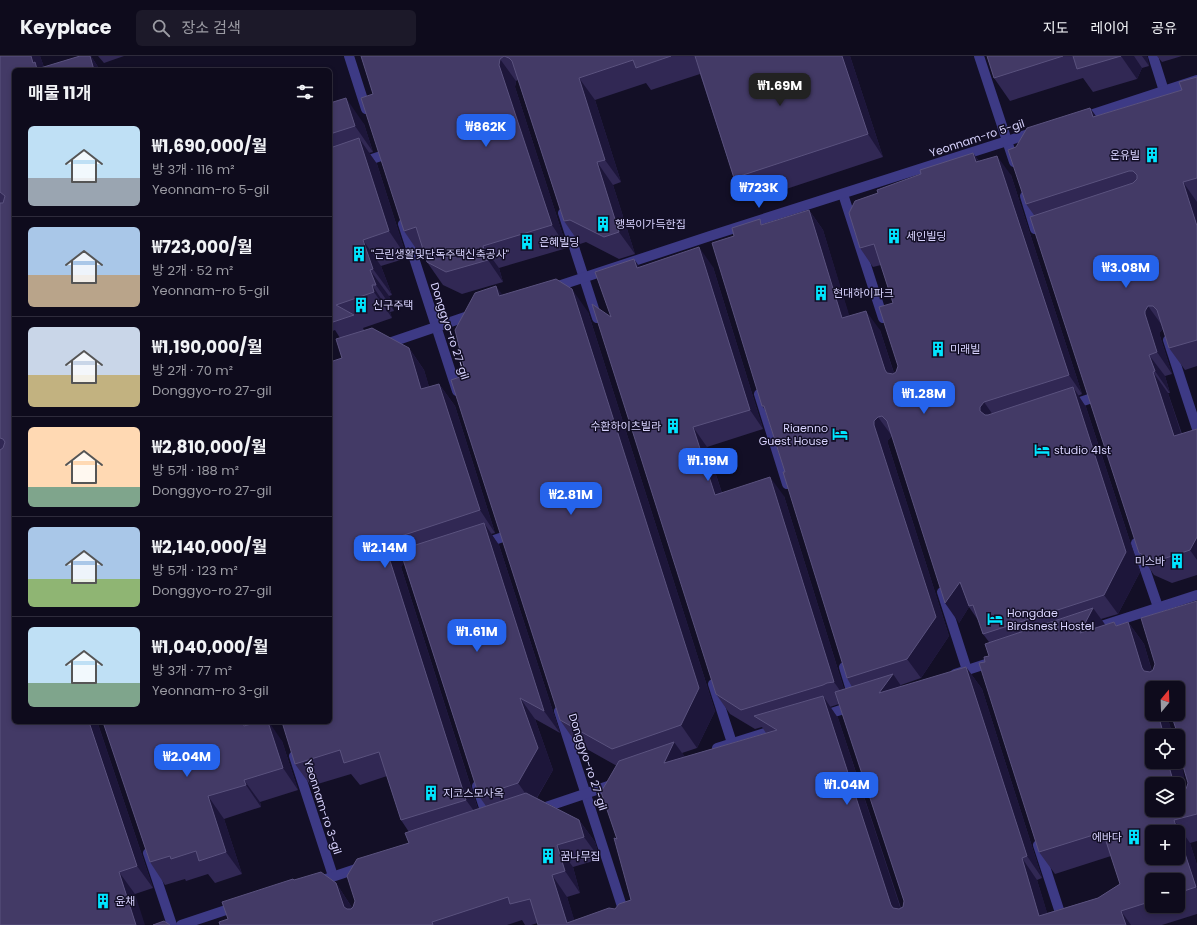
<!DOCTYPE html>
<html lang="ko">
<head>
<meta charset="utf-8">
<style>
  :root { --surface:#0e0b1c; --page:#1c1929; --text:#f1f3f6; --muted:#9b9ba3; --line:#2e2b3b; --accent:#2563eb }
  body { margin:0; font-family:Poppins,"Noto Sans KR",sans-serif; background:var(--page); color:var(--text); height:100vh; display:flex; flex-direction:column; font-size:15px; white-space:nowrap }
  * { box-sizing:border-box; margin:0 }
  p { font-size:13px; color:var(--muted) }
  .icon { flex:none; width:22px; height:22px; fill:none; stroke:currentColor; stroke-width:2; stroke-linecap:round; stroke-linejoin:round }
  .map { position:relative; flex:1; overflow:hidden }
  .sheet { position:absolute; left:12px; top:12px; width:320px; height:656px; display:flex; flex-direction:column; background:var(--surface); border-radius:6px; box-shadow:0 2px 6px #0003,0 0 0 1px var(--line) }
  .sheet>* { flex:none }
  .needle { width:26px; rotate:19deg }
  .buttons { position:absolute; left:1145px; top:625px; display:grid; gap:8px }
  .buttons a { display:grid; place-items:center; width:40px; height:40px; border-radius:6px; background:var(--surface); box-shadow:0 2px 6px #0003,0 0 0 1px var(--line); font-size:20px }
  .price { position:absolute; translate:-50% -34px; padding:0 9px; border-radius:8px; background:var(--accent); color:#fff; font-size:13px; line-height:26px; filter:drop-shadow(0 1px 2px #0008) }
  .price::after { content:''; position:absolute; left:50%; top:24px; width:12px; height:9px; margin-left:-6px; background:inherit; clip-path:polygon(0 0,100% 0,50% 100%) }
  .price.selected { background:#222; color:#fff }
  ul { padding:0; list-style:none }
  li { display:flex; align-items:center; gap:12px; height:100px; padding:0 16px }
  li+li { border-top:1px solid var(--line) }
  li span { display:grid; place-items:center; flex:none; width:112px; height:80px; border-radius:6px; color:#555 }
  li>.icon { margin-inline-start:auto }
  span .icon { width:48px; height:48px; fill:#fffc; stroke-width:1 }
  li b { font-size:17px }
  h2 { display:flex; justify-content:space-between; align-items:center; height:48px; padding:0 16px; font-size:17px }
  header { display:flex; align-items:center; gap:24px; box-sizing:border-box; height:56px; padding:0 20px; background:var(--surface); border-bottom:1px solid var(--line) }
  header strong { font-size:19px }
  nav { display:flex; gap:22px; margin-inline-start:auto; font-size:14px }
  .search { width:280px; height:36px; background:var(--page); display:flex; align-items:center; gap:10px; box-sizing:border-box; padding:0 14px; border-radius:6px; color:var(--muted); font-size:15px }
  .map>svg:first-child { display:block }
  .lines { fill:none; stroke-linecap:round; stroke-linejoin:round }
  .lane { stroke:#3d3a85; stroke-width:10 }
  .street { stroke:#3d3a85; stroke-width:10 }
  .wall { fill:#312854; fill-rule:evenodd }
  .shaded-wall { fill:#1d163a }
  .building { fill:#433a66; stroke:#5a527e; fill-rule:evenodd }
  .labels { text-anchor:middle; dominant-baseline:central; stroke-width:3; stroke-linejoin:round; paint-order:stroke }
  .street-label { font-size:11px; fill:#d9d4ff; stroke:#130f26 }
  .poi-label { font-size:11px; fill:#d9d4ff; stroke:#130f26; text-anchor:start }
</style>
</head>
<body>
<header>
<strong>Keyplace</strong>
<div class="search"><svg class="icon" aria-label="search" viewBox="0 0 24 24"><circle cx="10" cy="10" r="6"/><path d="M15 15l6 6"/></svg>장소 검색</div>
<nav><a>지도</a><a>레이어</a><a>공유</a></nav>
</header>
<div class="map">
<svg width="1197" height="869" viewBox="0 0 1197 869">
  <rect width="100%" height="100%" fill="#130f26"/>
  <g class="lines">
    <!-- lane -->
    <g class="lane">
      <polyline points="1153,0 1164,35"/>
      <polyline points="360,107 381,100"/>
      <polyline points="843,138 883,262"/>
      <polyline points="563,157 597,262"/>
      <polyline points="1168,284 1197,373"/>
      <polyline points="759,338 787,428"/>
      <polyline points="1071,349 1089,343"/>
      <polyline points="482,488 503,481"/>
      <polyline points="942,536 967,614"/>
      <polyline points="844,611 854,644"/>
      <polyline points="713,628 732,687"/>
      <polyline points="294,700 333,820"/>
      <polyline points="477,730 488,764"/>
      <polyline points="1038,789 1064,869"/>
      <polyline points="148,797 172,869"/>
    </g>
    <!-- street -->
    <g class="street">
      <polyline points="349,0 366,53"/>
      <polyline points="979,0 1014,106"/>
      <polyline points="1081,62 1197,24"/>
      <polyline points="1025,140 1035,173"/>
      <polyline points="403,168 457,335"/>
      <polyline points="552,232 710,180 1035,76"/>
      <polyline points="383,289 474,258"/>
      <polyline points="1136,487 1158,551"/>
      <polyline points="1092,573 1197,539"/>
      <polyline points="955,618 992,606"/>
      <polyline points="559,655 628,869"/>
      <polyline points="822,660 853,650"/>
      <polyline points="717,692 778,673"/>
      <polyline points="537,754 617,727"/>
      <polyline points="317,826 362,811"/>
      <polyline points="181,869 238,850"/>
    </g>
  </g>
  <!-- wall -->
  <g class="wall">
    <polygon points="0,0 40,0 44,11 80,0 91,0 100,14 14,14 14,666 98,668 153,832 135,838 0,869"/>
    <polygon points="98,0 124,0 104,7"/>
    <polygon points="361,0 850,0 883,101 750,145 734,122 700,18 651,34 646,27 595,44 621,126 613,129 635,198 619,203 586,186 580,188 564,165 518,24 516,25 515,31 567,192 499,212 503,226 462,238 443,229 427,206 424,196 419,197 404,175 373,38"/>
    <polygon points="987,0 1147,0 1149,10 1142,12 1137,23 1093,36 1083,22 1010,45 994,22"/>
    <polygon points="1157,0 1182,0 1162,6"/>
    <polygon points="1197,21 1197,310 1185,314 1169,292 1163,273 1160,276 1160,280 1172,318 1165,320 1170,337 1168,337 1182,378 1197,373 1197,519 1172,527 1154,519 1139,497 1034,159 1026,148 1016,91 1090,52 1096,60 1182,34"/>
    <path d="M330,47l34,21 9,28 -4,1 8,11 30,94 -26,8 11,29 -3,1 5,15 -4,1 2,6 -29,10 1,2 45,18 15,22 5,17 10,-3 16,22 40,127 -4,1 8,11 61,188 -25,-14 18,51 -16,28 42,22 16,22 5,17 -27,8 7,26 -13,4 7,23 41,-11 16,-9 -14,-61v-73l-41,-23 -16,-23 -94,-345 36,-80 86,17 127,399 -18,37 -15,5 3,4 81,-24 -4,-6 -7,2 -25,-15 -14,-20 -105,-377 29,-50h73l50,162 -56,18 15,46 62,3 60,193 8,-2 -5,-9 -62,-206 -20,-62 -3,-4 -28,-170 29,-12 46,-14 14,20 26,86 31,14 14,43 2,-1 2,-6 -5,-63 -12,-38 -8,2 -13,-19 18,-55 43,-19 52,-21 6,8 32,14 71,219 -4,2 8,11 54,165 -22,42 -17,5 4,6 9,-3 3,4 11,-4 16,22 8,27 1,-1 44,-69v240l-7,2 7,22v49l-35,11h-624v-2l-7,2h-6l-3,-5 -15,5h-287l8,-6 65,-40 1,1 42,3 15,23 1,2 57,-65v-11l-8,-12 -14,-44 -27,9 -9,-11 -40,12 -16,-22 35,-42 12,-364 -2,-20 -5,-8 -5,2zM892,380l67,187 10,-16 9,13 5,14 6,8v14l-4,6 54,190 16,22 56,-18 9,28 -22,14 -51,15 -10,-33 5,-2 -60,-189 -16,-22 -64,20 -1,-2 20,-7 28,-42 -61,-192v-4zM404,507l75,233 7,10 -8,3 -77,-242zM1152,632h26l10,95 -2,6 -1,1 -3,-27 -30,-27h21l-6,-20v-2h-15zM839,648l65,197 -1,6 -2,1 -63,-190 -8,-11zM1152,824h26v26h-26z"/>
    <polygon points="103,666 252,666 253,668 282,685 298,734 260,746 261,751 224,763 242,818 215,827 208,818 186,825 185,823 165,829 150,806"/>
  </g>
  <!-- shaded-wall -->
  <g class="shaded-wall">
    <polygon points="31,0 40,0 45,14 38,14 33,7"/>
    <polygon points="90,0 91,0 100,14 94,14"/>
    <polygon points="842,0 850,0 883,101 868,78"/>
    <polygon points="1121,0 1134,0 1142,12 1137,23"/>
    <polygon points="1142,0 1147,0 1149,10"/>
    <polygon points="500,3 516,25 515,31 567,192 552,169 499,9"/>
    <polygon points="579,22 595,44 621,126 605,104"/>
    <polygon points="346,42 364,68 373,96 355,70"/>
    <polygon points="1090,52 1106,74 1093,61"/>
    <polygon points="359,82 377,108 407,202 389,175"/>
    <polygon points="973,97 987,117 976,106"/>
    <polygon points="997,100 1011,119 1082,338 1069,319"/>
    <polygon points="597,106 613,129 635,198 619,176"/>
    <polygon points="1183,126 1197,146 1197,170"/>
    <polygon points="809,154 823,174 856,281 842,262"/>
    <polygon points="363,184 381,210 392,239 373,213"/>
    <polygon points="483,190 499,212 503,226 488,204"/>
    <polygon points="699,191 713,211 763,373 750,354"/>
    <polygon points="634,203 648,223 637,212"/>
    <polygon points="370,214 389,240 394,255 376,229"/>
    <polygon points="372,229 390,256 392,262 374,236"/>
    <polygon points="496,230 512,252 499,240"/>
    <polygon points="572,233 588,256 715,655 697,692 681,669"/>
    <polygon points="1148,250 1164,272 1160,276 1160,280 1172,318 1157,296 1145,258 1145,255"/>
    <polygon points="866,255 880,274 899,333 885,314"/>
    <polygon points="409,292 424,314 437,356 421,333"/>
    <polygon points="1149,299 1165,320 1170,337 1155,315"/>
    <polygon points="1153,316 1168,337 1189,402 1174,380"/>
    <polygon points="439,328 455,350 495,477 480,454"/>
    <polygon points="1073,331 1086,351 1140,516 1118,558 1104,539"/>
    <polygon points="984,346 998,366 994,370 980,355 980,351"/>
    <polygon points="878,361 892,380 888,384 888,388 949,580 921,622 907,603 874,369 874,365"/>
    <polygon points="693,371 707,391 729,459 715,439"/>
    <polygon points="770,421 784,440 848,646 834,626"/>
    <polygon points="484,467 499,489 560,677 544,655"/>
    <polygon points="1197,481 1197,504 1190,494"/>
    <polygon points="389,484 405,506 401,511 482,766 466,744 385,489"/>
    <polygon points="960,526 969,551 959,567 945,547"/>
    <polygon points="1093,552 1109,574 1080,577"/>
    <polygon points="1128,566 1144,588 1156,630 1155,630 1156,632 1142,612"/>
    <polygon points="966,611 982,633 1042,822 1027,800"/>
    <polygon points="893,618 908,640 879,637"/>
    <polygon points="823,640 838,662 906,869 891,849"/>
    <polygon points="520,642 535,663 553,714 533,748 518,727"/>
    <polygon points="1158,658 1167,658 1167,660 1173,680 1164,680"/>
    <polygon points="89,666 98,666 98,668 153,832 137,810"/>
    <polygon points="243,666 252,666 260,693 244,670"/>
    <polygon points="268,666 269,666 282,685 298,734 283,712"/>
    <polygon points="674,686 690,708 664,707"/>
    <polygon points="1178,696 1182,707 1186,736 1178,735 1178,728 1174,728 1170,714 1169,706 1178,706"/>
    <polygon points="244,724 260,746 261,751 246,729"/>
    <polygon points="208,740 224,763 242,818 226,796"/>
    <polygon points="579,764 595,786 600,803 584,781"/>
    <polygon points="1174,764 1190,787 1197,809 1197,833 1196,831"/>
    <polygon points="557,789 573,811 580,837 565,815"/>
    <polygon points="1022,802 1037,824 1051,869 1039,860"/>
    <polygon points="119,816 135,838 145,869 136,869"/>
    <polygon points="552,819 567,841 576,869 567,867"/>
    <polygon points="336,827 351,850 358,869 344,851"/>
    <polygon points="1121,855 1131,869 1126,869"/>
  </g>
  <!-- building -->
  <g class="building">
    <polygon points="0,0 31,0 33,7 35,6 37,13 80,0 90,0 94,14 14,14 14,666 89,666 137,810 119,816 136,869 0,869 0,394 3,392 5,386 3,383 0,382 0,147 3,147 5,140 0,136"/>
    <polygon points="361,0 671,0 636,12 633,4 579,22 605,104 597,106 619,176 604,181 570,164 564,165 512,5 509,2 504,0 500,3 499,9 552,169 483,190 488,204 446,216 427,206 416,171 404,175 361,42 373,38"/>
    <polygon points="695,0 842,0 868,78 734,122"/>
    <polygon points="987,0 1063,0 994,22"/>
    <polygon points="1073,0 1121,0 1077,13"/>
    <polygon points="1197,21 1197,122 1183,126 1197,170 1197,284 1169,292 1157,254 1153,250 1148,250 1145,255 1145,258 1157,296 1149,299 1155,315 1153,316 1174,380 1197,373 1197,481 1190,494 1157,505 1139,497 1030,161 1133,127 1137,123 1137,119 1133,115 1129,115 1026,148 1008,94 1016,91 1027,72 1090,52 1093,61 1182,34 1179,26"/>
    <polygon points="346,42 355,70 330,78 330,47"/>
    <polygon points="359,82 389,175 363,184 373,213 370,214 376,229 372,229 374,236 336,249 354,259 330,267 330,92"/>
    <polygon points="973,97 976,106 997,100 1069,319 984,346 980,351 980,355 985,359 988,359 1073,331 1126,496 1104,539 983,578 973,549 969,550 960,526 945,547 887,365 882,360 878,361 874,365 874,369 936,561 907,603 847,622 783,416 785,416 764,350 762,350 712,187 734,180 732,172 760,163 761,169 809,154 842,262 866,255 885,314 887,317 893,318 896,316 898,310 879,251 893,247 874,188 860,192 849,157 855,145 878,137 877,134 921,118 920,114"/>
    <polygon points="699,191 750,354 693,371 715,439 770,421 834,626 827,627 823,629 741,654 716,638 592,248 611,261 595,216 634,203 637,212"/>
    <polygon points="556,223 572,233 699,632 681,669 612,693 560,664 451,324 466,319 455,274 475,237 496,230 499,240"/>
    <polygon points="372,272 409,292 421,333 439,328 480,454 389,484 385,489 466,744 401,764 379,696 344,707 340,694 295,708 282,666 330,666 330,306 342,302 336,283"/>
    <polygon points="484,467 544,655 520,642 538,692 518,727 479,740 400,494"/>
    <path d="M1197,545v213l-23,6 22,67 -18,6v-13h-26v21l-31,10 5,14h-588l-8,-26 -20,5 -2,-7 -76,25 1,3h-213l-1,-3 9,-3 -6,-17 71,-23 1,1 27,-8 15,11 8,24 3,2h4l2,-2 2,-6 -8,-25 10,-17 52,-16 -4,-10 121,-40 53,27 5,17 -27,8 8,26 -13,4 15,48 42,-15 6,1 4,-5 12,-4 -17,-62 3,1 -16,-47 18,-31 55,-19 -10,21 113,-33 -23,-14 69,-20 68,209 2,3 6,1 4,-2 1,-6 -69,-209 58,-18 -14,19 87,-26 61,189 -5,2 17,58 59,-18 22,-14 -17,-52 -64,20 -60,-189 6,-1 -1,-5 5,-1 -4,-12 108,-36 -13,25 34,-11 2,4 12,-4 14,46 2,3 6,1 3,-2 2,-6 -14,-46zM1156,630l6,1v1h16v26h-7l8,24 4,28 5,17 -2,6 -3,2 -5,-1v20h-26v-26h22l-4,-14 -1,-8h-17v-26h12l-6,-22h-6v-18l-1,-3 1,-5zM1152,776h26v26h-26z"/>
    <polygon points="103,666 243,666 244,670 258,666 268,666 283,712 244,724 246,729 208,740 226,796 199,805 196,795 171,803 170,800 150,806"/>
    <polygon points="164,865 170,869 153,869"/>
  </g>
  <!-- icons -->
  <defs>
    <symbol id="building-bare" viewBox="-9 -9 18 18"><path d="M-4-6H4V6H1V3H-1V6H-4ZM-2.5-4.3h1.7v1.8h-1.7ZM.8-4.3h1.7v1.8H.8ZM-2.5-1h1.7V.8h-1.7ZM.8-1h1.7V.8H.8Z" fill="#00e5ff" stroke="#130f26" stroke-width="2.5" paint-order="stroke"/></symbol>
    <symbol id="hotel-bare" viewBox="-9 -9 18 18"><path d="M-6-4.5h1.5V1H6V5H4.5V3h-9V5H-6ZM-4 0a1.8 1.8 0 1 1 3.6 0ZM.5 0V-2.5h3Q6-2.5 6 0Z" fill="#00e5ff" stroke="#130f26" stroke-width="2.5" paint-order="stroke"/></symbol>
  </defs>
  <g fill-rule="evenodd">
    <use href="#building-bare" x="1141" y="88" width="22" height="22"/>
    <use href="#building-bare" x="592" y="157" width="22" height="22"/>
    <use href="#building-bare" x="883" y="169" width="22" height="22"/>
    <use href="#building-bare" x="516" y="175" width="22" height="22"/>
    <use href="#building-bare" x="348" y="187" width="22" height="22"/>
    <use href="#building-bare" x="810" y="226" width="22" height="22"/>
    <use href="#building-bare" x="350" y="238" width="22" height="22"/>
    <use href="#building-bare" x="927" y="282" width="22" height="22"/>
    <use href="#building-bare" x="662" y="359" width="22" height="22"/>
    <use href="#hotel-bare" x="829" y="367" width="22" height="22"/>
    <use href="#hotel-bare" x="1031" y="383" width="22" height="22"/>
    <use href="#building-bare" x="1166" y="494" width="22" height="22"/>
    <use href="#hotel-bare" x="984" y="552" width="22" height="22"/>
    <use href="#building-bare" x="420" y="726" width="22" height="22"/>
    <use href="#building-bare" x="1123" y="770" width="22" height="22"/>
    <use href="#building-bare" x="537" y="789" width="22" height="22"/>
    <use href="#building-bare" x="92" y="834" width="22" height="22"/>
  </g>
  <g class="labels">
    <!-- street labels -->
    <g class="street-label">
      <text transform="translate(977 82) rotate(-18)">Yeonnam-ro 5-gil</text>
      <text transform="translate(450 275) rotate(72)">Donggyo-ro 27-gil</text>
      <text transform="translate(588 706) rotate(72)">Donggyo-ro 27-gil</text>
      <text transform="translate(323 751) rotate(72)">Yeonnam-ro 3-gil</text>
    </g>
    <!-- poi labels -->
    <g class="poi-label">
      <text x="1140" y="99" text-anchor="end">온유빌</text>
      <text x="615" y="168">행복이가득한집</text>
      <text x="906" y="180">세인빌딩</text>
      <text x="539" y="186">은혜빌딩</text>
      <text x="371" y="198">"근린생활및단독주택신축공사"</text>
      <text x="833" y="237">현대하이파크</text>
      <text x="373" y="249">신구주택</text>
      <text x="950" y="293">미래빌</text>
      <text x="661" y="370" text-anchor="end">수환하이츠빌라</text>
      <text x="828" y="372" text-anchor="end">Riaenno<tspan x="828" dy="13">Guest House</tspan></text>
      <text x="1054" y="394">studio 41st</text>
      <text x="1165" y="505" text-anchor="end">미스바</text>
      <text x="1007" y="557">Hongdae<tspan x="1007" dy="13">Birdsnest Hostel</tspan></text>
      <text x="443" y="737">지코스모사옥</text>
      <text x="1122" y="781" text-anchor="end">에바다</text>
      <text x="560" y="800">꿈나무집</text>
      <text x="115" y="845">윤채</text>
    </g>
  </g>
</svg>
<div class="buttons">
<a><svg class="needle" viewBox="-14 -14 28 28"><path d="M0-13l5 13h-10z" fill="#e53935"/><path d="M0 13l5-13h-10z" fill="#9b9ba3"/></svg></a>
<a><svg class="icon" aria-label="locate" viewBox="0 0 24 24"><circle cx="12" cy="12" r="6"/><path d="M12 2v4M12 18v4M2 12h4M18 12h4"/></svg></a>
<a><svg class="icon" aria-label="layers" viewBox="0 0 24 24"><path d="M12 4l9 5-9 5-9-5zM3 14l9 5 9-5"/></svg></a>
<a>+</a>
<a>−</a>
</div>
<b class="price selected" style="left:780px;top:51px">₩1.69M</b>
<b class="price" style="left:486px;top:92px">₩862K</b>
<b class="price" style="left:759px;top:153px">₩723K</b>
<b class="price" style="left:1126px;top:233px">₩3.08M</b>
<b class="price" style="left:924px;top:359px">₩1.28M</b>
<b class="price" style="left:708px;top:426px">₩1.19M</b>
<b class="price" style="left:571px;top:460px">₩2.81M</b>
<b class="price" style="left:385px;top:513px">₩2.14M</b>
<b class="price" style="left:477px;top:597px">₩1.61M</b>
<b class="price" style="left:187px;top:722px">₩2.04M</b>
<b class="price" style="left:847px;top:750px">₩1.04M</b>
<section class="sheet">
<h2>매물 11개<svg class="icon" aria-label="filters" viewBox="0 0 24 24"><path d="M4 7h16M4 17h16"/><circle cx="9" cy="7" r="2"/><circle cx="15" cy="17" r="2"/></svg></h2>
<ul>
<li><span style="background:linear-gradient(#bfe0f5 65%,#9aa5b1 0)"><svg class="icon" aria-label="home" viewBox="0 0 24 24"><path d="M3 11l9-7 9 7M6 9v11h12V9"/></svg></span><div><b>₩1,690,000/월</b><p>방 3개 · 116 m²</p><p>Yeonnam-ro 5-gil</p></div></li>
<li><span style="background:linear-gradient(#a9c7e8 60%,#b9a48a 0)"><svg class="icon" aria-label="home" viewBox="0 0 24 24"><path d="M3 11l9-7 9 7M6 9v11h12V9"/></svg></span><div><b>₩723,000/월</b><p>방 2개 · 52 m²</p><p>Yeonnam-ro 5-gil</p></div></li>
<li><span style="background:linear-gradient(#c9d6e8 60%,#c2b280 0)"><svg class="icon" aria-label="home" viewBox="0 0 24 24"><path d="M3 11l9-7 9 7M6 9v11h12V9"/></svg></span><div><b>₩1,190,000/월</b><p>방 2개 · 70 m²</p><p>Donggyo-ro 27-gil</p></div></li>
<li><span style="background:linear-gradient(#ffd9b3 75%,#7fa58c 0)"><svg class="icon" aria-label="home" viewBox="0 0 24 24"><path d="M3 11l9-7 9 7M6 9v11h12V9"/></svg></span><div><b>₩2,810,000/월</b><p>방 5개 · 188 m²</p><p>Donggyo-ro 27-gil</p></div></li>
<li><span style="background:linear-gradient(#a9c7e8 65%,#8fb573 0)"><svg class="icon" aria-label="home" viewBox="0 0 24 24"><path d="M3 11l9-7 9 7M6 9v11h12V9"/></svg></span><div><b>₩2,140,000/월</b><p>방 5개 · 123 m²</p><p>Donggyo-ro 27-gil</p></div></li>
<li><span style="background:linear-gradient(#bfe0f5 70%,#7fa58c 0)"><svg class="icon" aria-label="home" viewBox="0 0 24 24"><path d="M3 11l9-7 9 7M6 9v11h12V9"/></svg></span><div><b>₩1,040,000/월</b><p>방 3개 · 77 m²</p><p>Yeonnam-ro 3-gil</p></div></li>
</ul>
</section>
</div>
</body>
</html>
